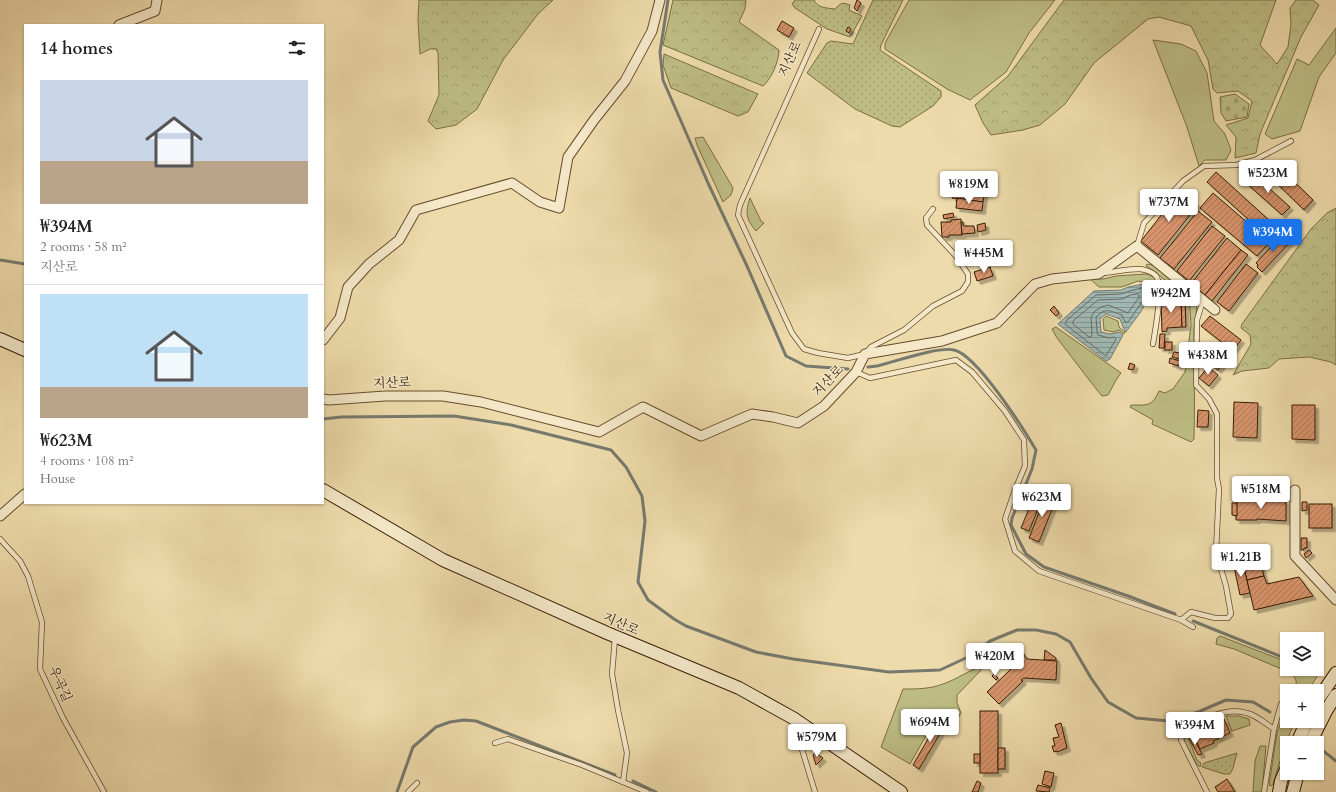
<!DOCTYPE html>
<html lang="en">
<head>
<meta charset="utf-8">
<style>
  :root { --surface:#fff; --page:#f2f2f2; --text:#202124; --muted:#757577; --line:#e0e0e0; --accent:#1a73e8 }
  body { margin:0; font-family:Cardo,"Noto Serif KR",serif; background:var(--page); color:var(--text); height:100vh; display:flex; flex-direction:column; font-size:15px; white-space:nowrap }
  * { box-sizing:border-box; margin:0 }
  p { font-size:13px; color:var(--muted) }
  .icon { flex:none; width:22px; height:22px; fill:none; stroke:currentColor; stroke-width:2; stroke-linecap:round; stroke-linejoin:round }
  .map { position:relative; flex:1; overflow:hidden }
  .details { position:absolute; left:24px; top:24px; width:300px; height:480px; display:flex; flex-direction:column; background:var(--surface); border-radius:0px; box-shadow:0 1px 3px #0004 }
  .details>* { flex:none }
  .controls { position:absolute; left:1280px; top:632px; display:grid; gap:8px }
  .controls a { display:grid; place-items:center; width:44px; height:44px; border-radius:0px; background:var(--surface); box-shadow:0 1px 3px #0004; font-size:20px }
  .price { position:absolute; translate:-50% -34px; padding:0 9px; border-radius:4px; background:#fff; color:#222; font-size:13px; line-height:26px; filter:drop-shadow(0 1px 2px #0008) }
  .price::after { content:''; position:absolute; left:50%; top:24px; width:12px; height:9px; margin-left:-6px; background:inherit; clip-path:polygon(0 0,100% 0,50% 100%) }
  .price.current { background:var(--accent); color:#fff }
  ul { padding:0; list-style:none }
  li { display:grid; align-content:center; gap:8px; height:212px; padding:0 16px }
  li+li { border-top:1px solid var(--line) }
  li span { display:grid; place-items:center; height:124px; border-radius:0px; color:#555 }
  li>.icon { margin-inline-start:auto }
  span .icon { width:72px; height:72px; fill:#fffc; stroke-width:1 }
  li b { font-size:17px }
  h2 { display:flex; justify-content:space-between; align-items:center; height:48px; padding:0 16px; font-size:17px }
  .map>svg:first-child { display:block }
  .grass { fill:#bebe85; stroke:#7b6e44 }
  .forest { fill:url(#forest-crowns); stroke:#7b6e44 }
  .cemetery { fill:url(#cemetery-stones); stroke:#7b6e44 }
  .garden { fill:url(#garden-dots); stroke:#7b6e44 }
  .water { fill:url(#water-rules); stroke:#767a6e }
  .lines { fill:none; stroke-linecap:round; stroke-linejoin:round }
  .shore { stroke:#6c6a5c; stroke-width:1 }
  .stream { stroke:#767a6e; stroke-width:3 }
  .building { fill:url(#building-hatch); stroke:#381d03; filter:url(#shadow) }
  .service-casing { stroke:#664c2d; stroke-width:6 }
  .minor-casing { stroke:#664c2d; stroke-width:11 }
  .secondary-casing { stroke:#381d03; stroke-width:14 }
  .service { stroke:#f4e8c8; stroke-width:4.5 }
  .minor { stroke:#f4e8c8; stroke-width:9 }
  .secondary { stroke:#f4e8c8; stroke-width:12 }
  .labels { text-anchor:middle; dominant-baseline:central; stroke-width:3; stroke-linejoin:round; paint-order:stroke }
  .street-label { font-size:13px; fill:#381d03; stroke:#f4e8c8 }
</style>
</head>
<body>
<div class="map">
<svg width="1336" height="792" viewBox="0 0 1336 792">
  <defs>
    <pattern id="forest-crowns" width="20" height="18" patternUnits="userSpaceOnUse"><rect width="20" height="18" fill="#bebe85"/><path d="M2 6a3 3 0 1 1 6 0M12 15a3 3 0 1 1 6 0" fill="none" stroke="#a4a371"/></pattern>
    <pattern id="cemetery-stones" width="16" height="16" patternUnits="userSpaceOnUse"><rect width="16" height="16" fill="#bebe85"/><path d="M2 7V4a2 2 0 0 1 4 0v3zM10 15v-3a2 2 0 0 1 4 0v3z" fill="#a4a371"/></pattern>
    <pattern id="garden-dots" width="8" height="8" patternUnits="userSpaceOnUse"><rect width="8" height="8" fill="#bebe85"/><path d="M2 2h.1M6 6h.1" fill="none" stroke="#a4a371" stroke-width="1.8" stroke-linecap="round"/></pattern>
    <pattern id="water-rules" width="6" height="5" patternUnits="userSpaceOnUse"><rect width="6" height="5" fill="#9fb8b5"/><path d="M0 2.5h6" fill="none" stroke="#839591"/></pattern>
    <pattern id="building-hatch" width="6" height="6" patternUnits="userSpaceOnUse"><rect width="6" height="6" fill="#d7946c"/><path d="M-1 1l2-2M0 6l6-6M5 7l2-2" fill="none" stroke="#af7857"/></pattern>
    <filter id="shadow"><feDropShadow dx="3.5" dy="3.5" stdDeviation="0" flood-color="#0004"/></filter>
  </defs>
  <rect width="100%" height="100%" fill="#eedbab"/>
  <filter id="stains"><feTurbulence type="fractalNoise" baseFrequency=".005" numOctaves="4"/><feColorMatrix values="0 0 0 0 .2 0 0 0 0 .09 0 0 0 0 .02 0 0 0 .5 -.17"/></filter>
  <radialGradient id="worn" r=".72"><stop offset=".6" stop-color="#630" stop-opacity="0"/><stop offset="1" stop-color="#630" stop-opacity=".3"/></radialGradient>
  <!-- grass -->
  <g class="grass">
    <polygon points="909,0 1055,0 1029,33 1006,72 970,100 947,89 885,49 885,43"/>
    <polygon points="1336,28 1336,53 1319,77 1300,131 1272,139 1265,134 1297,59 1309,65"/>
    <polygon points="1153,40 1181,44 1196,51 1207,73 1214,121 1225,134 1231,150 1226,160 1205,160 1199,166 1187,127"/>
    <polygon points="703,137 733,188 731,195 723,202 697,145 695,138"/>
    <path d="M750,198l11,23 3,2 -8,8c-10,-12 -11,-18 -6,-33z"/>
    <path d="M1147,264l6,1c11,8 36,23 43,34 3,6 -2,22 -2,30 0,37 1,73 0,110l-3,3 -39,-18 1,-4 -23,-13 1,-2c16,0 21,2 28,-14l6,2 8,-4 12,-17 6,-47 -2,-29 -18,-11 -17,-14 -8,-5z"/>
    <polygon points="1145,274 1150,275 1155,278 1156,287 1153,289 1149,283 1138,281 1122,287 1099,287 1090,279 1103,279 1116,276"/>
    <polygon points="1106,316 1118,321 1119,327 1125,332 1124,334 1119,330 1113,332 1104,330 1103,319"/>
    <polygon points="1056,327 1121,373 1116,380 1108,395 1102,396 1097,390 1057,338 1052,329"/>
    <path d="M1220,636l67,26v7h30v-7l7,3 -16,26h-15c5,-8 4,-12 -2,-18l-57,-24 -18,-5 1,-6z"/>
    <path d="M986,665l-29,30v8l4,10 -3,5 -17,-9 -31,55 -29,-17 22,-58c14,0 27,0 40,-5 15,-5 27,-15 43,-19z"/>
    <polygon points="1287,702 1287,721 1295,721 1285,745 1273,784 1271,786 1269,785 1277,733"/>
    <polygon points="1226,716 1239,716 1249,719 1250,725 1232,731"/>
    <polygon points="1189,731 1190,735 1188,737 1197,760 1201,763 1200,767 1196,763 1184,741 1185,733"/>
    <polygon points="1260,746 1266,746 1262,792 1253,792 1255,761"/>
  </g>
  <!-- forest -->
  <g class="forest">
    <polygon points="419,0 553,0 538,14 503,60 477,109 456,125 436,129 428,121 439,95 438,53 436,49 430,49 420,54 418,19"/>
    <path d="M673,0h73l-1,9 -6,13 40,28c0,11 -7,28 -16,36l-100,-41z"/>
    <polygon points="1064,0 1276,0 1260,45 1277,64 1288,47 1291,24 1290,8 1296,0 1313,0 1319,5 1301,37 1260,134 1256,153 1235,158 1236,137 1226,125 1248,118 1252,101 1238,91 1217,93 1213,89 1208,60 1191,26 1159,17 1148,19 1094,63 1065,104 1040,125 1023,130 991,135 983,123 975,105 1008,76"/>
    <polygon points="664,54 758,94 748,112 738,116 671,88 663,65"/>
    <polygon points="1336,208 1336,365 1331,362 1309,357 1279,359 1269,368 1242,371 1233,375 1251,344 1250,335 1241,328 1242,324 1311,229 1327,213"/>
  </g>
  <!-- cemetery -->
  <polygon class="cemetery" points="1235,94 1249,104 1247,117 1226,121 1221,113 1220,97"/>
  <!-- garden -->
  <g class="garden">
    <path d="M795,0h19c3,8 13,8 21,9 6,-6 7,-7 15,-4l-1,5 13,6 -12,21 -23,-8 -32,-21 -3,-4z"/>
    <polygon points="873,0 903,0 881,45 880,50 941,91 941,97 933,106 900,127 892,126 855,109 807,73 827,43 831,41 853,44"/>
    <polygon points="1237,753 1233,768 1230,774 1224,774 1202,767 1204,763"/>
  </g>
  <!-- water -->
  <path class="water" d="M1144,284l5,1c5,14 -15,35 -23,47l-3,-5 -3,-8 -14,-5 -6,5 1,13 9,2 9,-2 4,3 -13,24 -4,2 -48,-37 36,-33 27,-1 7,-3z"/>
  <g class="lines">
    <!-- shore -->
    <g class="shore">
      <path d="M1143,288l3,2 -2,9 -16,23h-3l-3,-7c-12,-4 -16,-8 -26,2l1,15 1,3 11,3 5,-1 2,2 -10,17 -41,-32 2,-4 29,-25 25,-1 9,-3z"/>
      <polygon points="1138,294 1139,297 1128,313 1108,305 1101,307 1094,312 1091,317 1092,335 1091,337 1089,337 1073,324 1073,321 1098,300 1122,299 1131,295"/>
    </g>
    <!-- stream -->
    <g class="stream">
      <polyline points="668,0 660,52 663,80 708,183 747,266 786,356 806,366 848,369"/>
      <polyline points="0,260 25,264"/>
      <path d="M868,367l9,-1c17,-4 62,-20 77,-16 23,5 69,78 82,100l-4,19 -20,49 -1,7 15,29 18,13 84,29 47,18"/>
      <polyline points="323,419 341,417 454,416 511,425 611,450 626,467 642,496 645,521 638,582 648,600 674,619 686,626 756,652 793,659 889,672 940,670 968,657 990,641 1017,630 1036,630 1056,634 1070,642 1091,678 1108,702 1136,718 1169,721 1198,712 1226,700 1253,702 1270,712"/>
      <polyline points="1193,621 1287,659"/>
      <polyline points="1317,746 1336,761"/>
      <polyline points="633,781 656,792"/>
      <polyline points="397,792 413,747 436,727 450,722 464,720 476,721 615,775"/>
    </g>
  </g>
  <!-- building -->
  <g class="building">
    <polygon points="857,0 861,3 857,11 854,8"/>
    <polygon points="782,21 794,28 789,37 777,30"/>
    <polygon points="848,27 851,29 849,33 846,31"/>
    <polygon points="1273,161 1313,200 1304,210 1264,171"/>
    <polygon points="1216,172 1280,230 1271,240 1207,182"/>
    <polygon points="1253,174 1290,207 1282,215 1245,182"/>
    <polygon points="954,187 985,191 983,202 952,198"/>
    <polygon points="1180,191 1198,205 1158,255 1141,241"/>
    <polygon points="1213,193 1270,242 1257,256 1200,208"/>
    <polygon points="957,198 983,202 982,211 956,208"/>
    <polygon points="1198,211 1212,222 1174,269 1160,258"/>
    <polygon points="953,213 954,217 944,219 943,215"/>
    <polygon points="961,219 962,235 949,235 949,237 942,237 941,222 951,222 951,220"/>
    <polygon points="961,222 963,222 963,225 964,226 974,226 975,233 962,234"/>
    <polygon points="985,223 986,230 978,232 977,225"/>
    <polygon points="1212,226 1225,236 1189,281 1177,271"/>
    <polygon points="1283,234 1291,241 1262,272 1257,267 1258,265 1256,263"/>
    <polygon points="1227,238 1241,250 1205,295 1191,284"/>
    <polygon points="1241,250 1248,255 1212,301 1205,295"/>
    <polygon points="1246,264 1258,273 1229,311 1217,302"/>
    <polygon points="990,267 993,276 977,281 974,272"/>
    <polygon points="1181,299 1182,327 1167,328 1167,331 1162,332 1161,300"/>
    <polygon points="1181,299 1185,299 1186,327 1182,327"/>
    <polygon points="1054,306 1059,313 1056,316 1050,310"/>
    <polygon points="1210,316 1241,340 1225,361 1216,354 1224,344 1201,326"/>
    <polygon points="1160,334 1165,334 1164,348 1159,348"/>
    <rect x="1165" y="342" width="7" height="8"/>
    <polygon points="1210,351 1224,362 1218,370 1204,359"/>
    <polygon points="1174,352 1180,353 1179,359 1172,357"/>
    <polygon points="1230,355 1232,357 1227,363 1225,361"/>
    <polygon points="1170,358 1180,361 1179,366 1169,363"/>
    <polygon points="1130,363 1135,365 1133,370 1128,369"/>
    <polygon points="1208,367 1218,375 1209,386 1199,378"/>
    <polygon points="1234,402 1258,403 1257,438 1233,437"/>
    <polygon points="1292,405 1315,405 1315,440 1292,439"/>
    <polygon points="1198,410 1209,411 1208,427 1197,427"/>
    <polygon points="1028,491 1034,494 1027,509 1021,506"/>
    <polygon points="1035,494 1043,497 1029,531 1021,528"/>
    <polygon points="1046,495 1056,499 1039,542 1029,538"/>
    <polygon points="1237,499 1286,501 1286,521 1257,519 1257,520 1236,520"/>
    <polygon points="1302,502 1307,502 1307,510 1302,511"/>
    <polygon points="1232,503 1237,503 1237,516 1232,515"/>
    <rect x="1309" y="504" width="23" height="24"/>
    <polygon points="1301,538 1307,538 1307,548 1304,548 1304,550 1301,550"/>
    <polygon points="1237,545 1254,546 1254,556 1237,555"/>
    <polygon points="1309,550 1312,553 1306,558 1304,554"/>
    <polygon points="1242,560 1260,560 1264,576 1247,580"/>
    <polygon points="1242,560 1250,593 1240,595 1233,562"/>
    <polygon points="1264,576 1267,584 1299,577 1313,596 1254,610 1247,580"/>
    <polygon points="1020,649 1024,655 1018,659 1014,654"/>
    <polygon points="1045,650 1056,658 1056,660 1044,660"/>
    <polygon points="1024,655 1027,659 1057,661 1056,680 1024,678 1021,680 1023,681 999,704 987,692 1011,669 1010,667 1018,659"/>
    <polygon points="994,674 998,678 996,680 992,676"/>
    <rect x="980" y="711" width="18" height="62"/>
    <polygon points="943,712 951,716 949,721 940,716"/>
    <polygon points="940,718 947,722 919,769 913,765"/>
    <polygon points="1224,719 1230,733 1213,741 1214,743 1200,749 1194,737 1197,735 1196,732"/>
    <polygon points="1061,723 1067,748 1057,752 1057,751 1054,752 1052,746 1055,746 1053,738 1059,737 1055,725"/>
    <polygon points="1193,736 1202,754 1198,755 1189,738"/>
    <rect x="998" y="748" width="7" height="21"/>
    <polygon points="815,753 823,758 816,765 813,755"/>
    <rect x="974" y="754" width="6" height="9"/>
    <polygon points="1045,771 1054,773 1051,787 1042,784"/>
    <polygon points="1227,779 1235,792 1218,792 1215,787"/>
    <polygon points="977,781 981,783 978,792 972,792"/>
    <polygon points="1038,785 1050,788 1049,792 1036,791"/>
  </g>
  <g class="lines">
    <defs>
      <g id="service">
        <polyline points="819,29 740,205 738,215 792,333 804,349 818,353 848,358 865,354 871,347 904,330 933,306 962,291 968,282 968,274 956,256 927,225 926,218 933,209"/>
        <polyline points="1137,246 1144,223 1183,181 1204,166 1236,165 1255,160 1291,141"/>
        <path d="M1102,273c12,-1 25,-4 37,-4 5,0 14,3 17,7 8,10 -1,55 -3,68"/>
        <polyline points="856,372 870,378 956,360 972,372 1005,411 1024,440 1025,466 1015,490 1005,519 1015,551 1039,571 1181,620 1193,627"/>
        <polyline points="0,539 20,561 28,576 42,622 40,669 63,718 104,792"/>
        <polyline points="1181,620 1191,612 1215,618 1228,618 1231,614 1226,586 1216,552 1219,489 1217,478 1217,414 1209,399 1196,385 1197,320 1203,300"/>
        <polyline points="615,638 612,674 618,710 627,753 623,782"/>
        <polyline points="794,723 815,792"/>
        <polyline points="495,743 508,739 582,765 647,792"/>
        <polyline points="408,792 417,783"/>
        <path d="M1207,792l-26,-52 2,-8c19,-11 41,-26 64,-19 9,2 19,11 27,16"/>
        <polyline points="1264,792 1274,729 1281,704"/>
      </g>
      <g id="minor">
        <polyline points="119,25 155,11 157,0"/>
        <polyline points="323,340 340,318 348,287 369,264 399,240 416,210 512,183 540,202 559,208 568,157 594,120 625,81 652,31 660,0"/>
        <polyline points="323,399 329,400 385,396 443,396 481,402 599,432 643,407 701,436 752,414 773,417 798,423 824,406 856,372 865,354 942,341 997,323 1035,284 1052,279 1098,274 1137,246 1215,310"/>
        <polyline points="1295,490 1295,556 1336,600"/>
        <polyline points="0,516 25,494"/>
      </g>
      <g id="secondary">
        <polyline points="0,339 25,350"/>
        <polyline points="323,490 443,560 607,633 739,688 793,718 901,792"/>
        <polyline points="1317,701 1336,673"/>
        <polyline points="1297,743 1307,721"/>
        <polyline points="1310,743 1326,711 1336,695"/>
        <polyline points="1279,792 1281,781 1287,767"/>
        <polyline points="1293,792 1298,773"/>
      </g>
    </defs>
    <!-- service casing -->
    <use href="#service" class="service-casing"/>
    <!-- minor casing -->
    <use href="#minor" class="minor-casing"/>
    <!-- secondary casing -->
    <use href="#secondary" class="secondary-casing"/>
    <!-- service -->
    <use href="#service" class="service"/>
    <!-- minor -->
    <use href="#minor" class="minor"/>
    <!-- secondary -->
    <use href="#secondary" class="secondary"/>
  </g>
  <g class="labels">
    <!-- street labels -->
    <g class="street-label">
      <text transform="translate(790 59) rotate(-66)">지산로</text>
      <text transform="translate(828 381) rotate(-46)">지산로</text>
      <text transform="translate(392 383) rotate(-2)">지산로</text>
      <text transform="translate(621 624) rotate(23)">지산로</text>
      <text transform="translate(60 684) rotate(66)">우곡길</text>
    </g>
  </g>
  <rect width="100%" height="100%" filter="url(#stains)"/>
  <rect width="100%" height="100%" fill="url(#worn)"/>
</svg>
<div class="controls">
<a><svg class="icon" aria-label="layers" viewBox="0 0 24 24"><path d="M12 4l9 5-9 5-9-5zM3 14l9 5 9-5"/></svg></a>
<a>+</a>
<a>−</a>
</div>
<b class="price" style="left:1268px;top:194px">₩523M</b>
<b class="price" style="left:969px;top:205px">₩819M</b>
<b class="price" style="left:1169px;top:223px">₩737M</b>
<b class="price current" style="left:1273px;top:253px">₩394M</b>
<b class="price" style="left:984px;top:274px">₩445M</b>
<b class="price" style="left:1171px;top:314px">₩942M</b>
<b class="price" style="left:1208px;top:376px">₩438M</b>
<b class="price" style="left:1261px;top:510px">₩518M</b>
<b class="price" style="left:1042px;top:518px">₩623M</b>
<b class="price" style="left:1241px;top:578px">₩1.21B</b>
<b class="price" style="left:995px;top:677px">₩420M</b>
<b class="price" style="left:930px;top:743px">₩694M</b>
<b class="price" style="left:1195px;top:746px">₩394M</b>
<b class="price" style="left:817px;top:758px">₩579M</b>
<section class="details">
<h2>14 homes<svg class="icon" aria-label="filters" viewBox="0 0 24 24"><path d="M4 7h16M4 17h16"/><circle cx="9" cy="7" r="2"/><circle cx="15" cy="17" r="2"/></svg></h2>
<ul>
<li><span style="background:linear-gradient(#c9d6e8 65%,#b9a48a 0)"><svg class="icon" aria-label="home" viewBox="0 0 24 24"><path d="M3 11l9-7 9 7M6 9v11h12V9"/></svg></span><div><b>₩394M</b><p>2 rooms · 58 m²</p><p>지산로</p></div></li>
<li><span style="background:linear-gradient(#bfe0f5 75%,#b9a48a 0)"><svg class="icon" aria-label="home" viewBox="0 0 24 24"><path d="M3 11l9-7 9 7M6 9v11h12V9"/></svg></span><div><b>₩623M</b><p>4 rooms · 108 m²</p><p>House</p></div></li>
</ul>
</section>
</div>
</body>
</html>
